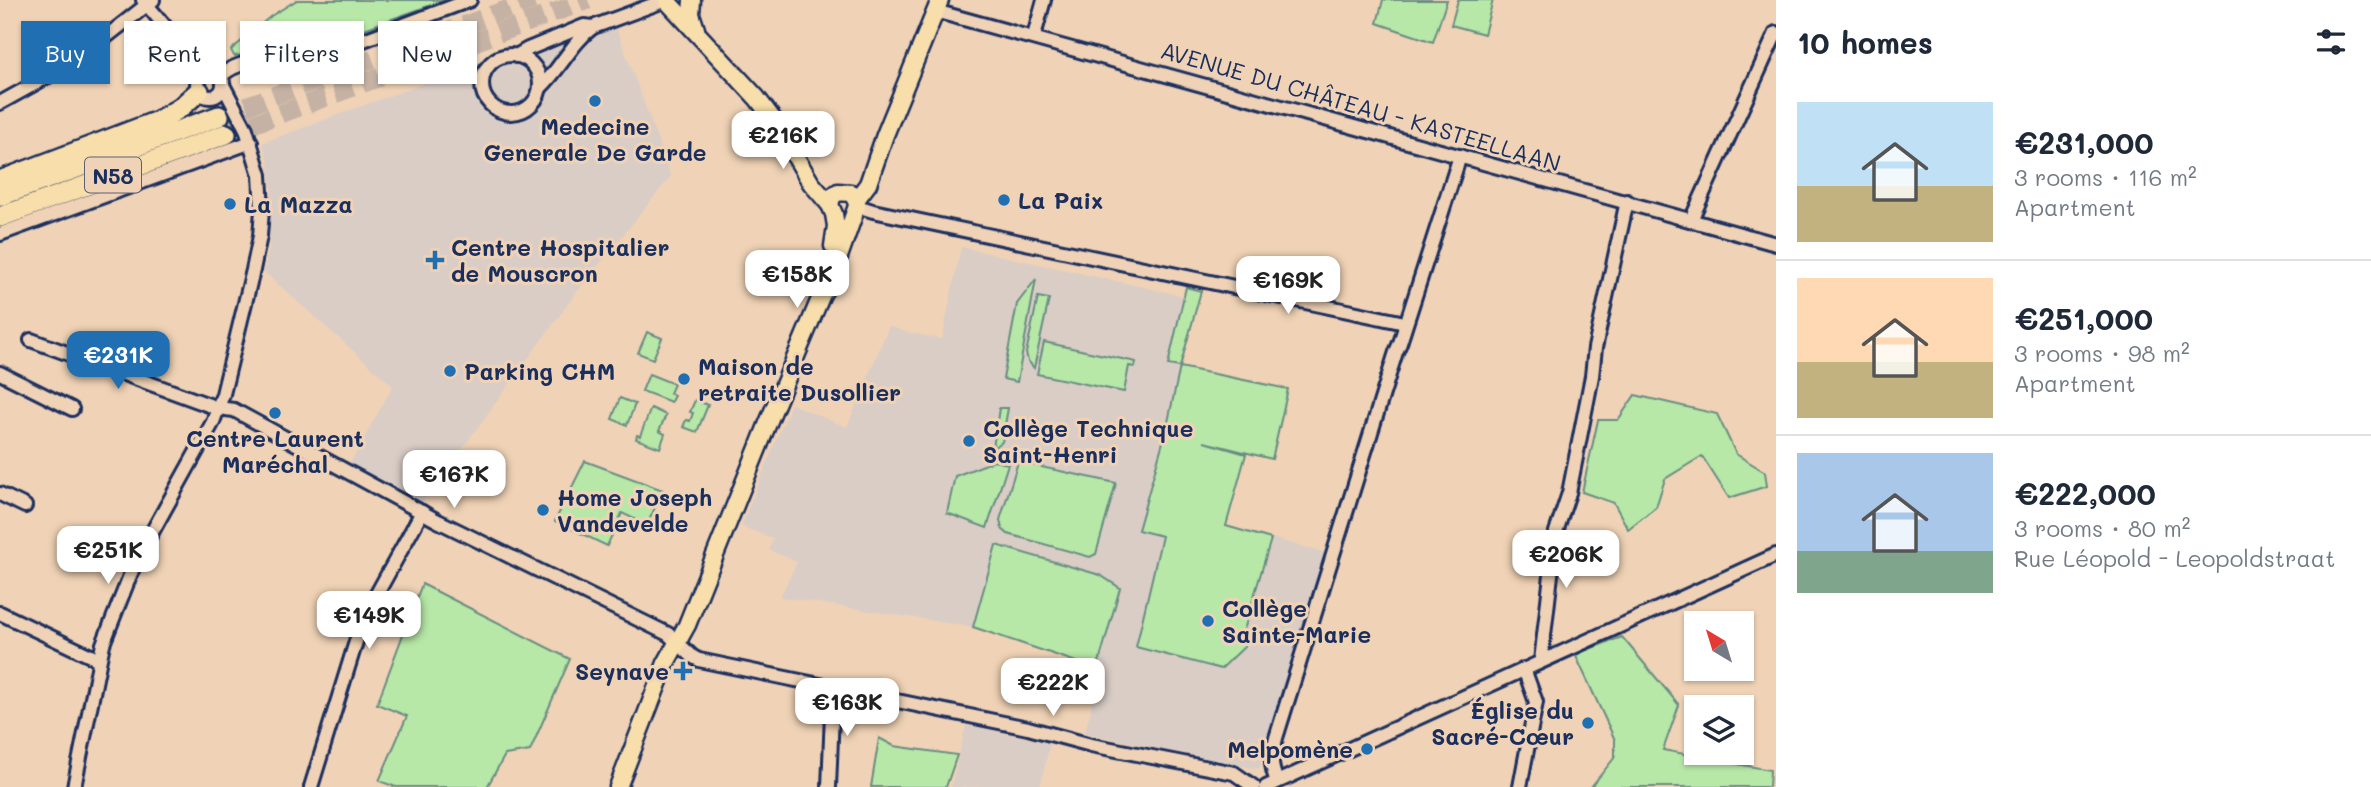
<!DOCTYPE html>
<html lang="en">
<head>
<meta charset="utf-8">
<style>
  :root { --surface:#fff; --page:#f2f2f3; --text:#1f2937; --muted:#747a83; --line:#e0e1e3; --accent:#1f6fb2 }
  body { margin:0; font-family:Mali,sans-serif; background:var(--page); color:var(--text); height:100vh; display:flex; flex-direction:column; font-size:26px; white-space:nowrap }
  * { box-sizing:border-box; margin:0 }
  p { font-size:23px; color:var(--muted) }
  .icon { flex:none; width:38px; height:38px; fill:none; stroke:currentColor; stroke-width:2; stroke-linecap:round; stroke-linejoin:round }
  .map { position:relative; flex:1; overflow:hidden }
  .sheet { display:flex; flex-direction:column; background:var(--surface); width:595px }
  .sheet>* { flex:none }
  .banner { position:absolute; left:21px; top:21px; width:665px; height:63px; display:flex; gap:14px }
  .needle { width:46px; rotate:322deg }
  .controls { position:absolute; left:1684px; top:611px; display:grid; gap:14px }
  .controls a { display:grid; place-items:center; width:70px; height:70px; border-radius:0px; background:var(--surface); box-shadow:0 2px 5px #0004; font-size:35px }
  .price { position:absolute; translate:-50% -60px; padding:0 16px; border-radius:14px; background:#fff; color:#222; font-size:23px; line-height:46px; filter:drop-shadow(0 2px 4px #0008) }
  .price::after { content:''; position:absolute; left:50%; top:42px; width:21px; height:16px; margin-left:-10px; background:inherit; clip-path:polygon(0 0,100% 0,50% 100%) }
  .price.on { background:var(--accent); color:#fff }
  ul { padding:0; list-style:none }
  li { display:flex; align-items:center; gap:21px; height:175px; padding:0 21px }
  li+li { border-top:2px solid var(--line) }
  li span { display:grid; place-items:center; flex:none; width:196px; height:140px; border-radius:0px; color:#555 }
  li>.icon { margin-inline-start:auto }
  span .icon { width:84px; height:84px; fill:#fffc; stroke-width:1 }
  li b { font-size:30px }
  h2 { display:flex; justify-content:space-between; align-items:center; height:84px; padding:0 21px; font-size:30px }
  .tag { padding:0 24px; border-radius:0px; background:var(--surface); box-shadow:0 2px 5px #0004; font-size:24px; line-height:63px }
  .tag.on { background:var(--accent); color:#fff }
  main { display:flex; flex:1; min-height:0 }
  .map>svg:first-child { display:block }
  .built { fill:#d9cdc6 }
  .green { fill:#b7e8a7; stroke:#698c82; stroke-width:2 }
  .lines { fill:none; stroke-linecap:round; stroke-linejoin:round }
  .highway-tunnel { stroke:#c5b2a4; stroke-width:19; stroke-dasharray:19 10; stroke-linecap:butt }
  .minor-casing { stroke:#1b2f5e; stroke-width:18 }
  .major-casing { stroke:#1b2f5e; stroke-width:21 }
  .highway-casing { stroke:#1b2f5e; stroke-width:24 }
  .minor { stroke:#f0d3b6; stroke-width:12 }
  .major { stroke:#f8deab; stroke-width:16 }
  .highway { stroke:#f8deab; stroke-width:19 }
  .poi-dot { fill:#1f6fb2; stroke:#f0d3b6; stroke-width:2.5 }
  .labels { text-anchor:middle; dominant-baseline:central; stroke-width:6; stroke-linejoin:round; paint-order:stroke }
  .shield { fill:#f0d3b6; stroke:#5b6078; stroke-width:2 }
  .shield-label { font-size:21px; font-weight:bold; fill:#1b2f5e }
  .street-label { font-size:23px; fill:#1b2f5e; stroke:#f0d3b6 }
  .poi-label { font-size:23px; font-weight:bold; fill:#1b2f5e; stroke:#f0d3b6; text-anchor:start }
</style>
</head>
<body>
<main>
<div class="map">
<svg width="1776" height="787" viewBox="0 0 1776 787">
  <rect width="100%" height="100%" fill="#f0d3b6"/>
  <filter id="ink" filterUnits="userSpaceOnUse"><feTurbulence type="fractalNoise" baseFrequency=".0143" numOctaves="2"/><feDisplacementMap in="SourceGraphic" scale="14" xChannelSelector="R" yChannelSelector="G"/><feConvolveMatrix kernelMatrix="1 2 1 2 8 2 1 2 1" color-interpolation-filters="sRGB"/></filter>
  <g filter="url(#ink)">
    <!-- built -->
    <g class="built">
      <polygon points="613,19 671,176 576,293 420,506 348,467 393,386 264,272 269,247 272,190 268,160 262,143 462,69"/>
      <polygon points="961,247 1184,296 1168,364 1180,367 1165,431 1246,454 1226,526 1327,553 1260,767 1257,769 1084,733 1090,714 1097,669 1100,575 996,545 973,627 780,597 797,562 769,550 773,539 741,526 791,404 847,427 889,326 905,332 942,339"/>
      <polygon points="966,725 1050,743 1040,787 951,787"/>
    </g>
    <!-- green -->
    <g class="green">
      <polygon points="297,0 445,0 322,44 234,56 231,50 271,16"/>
      <polygon points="1383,0 1447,0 1433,42 1377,23"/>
      <polygon points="1458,0 1493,0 1484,34 1451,25"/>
      <polygon points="1036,279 1017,382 1003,379 1017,304"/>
      <polygon points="1186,287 1201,291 1180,367 1288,389 1272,459 1204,442 1246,454 1226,526 1271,539 1244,630 1245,646 1221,669 1136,647 1162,536 1138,530 1166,431 1180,367 1168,365"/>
      <polygon points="1038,297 1049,299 1034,368 1028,361 1026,353"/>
      <polygon points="647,332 662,338 653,359 638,353"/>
      <polygon points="1044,342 1136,362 1135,367 1129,366 1124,392 1037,374"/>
      <polygon points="649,374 674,384 670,393 674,395 671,402 642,391"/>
      <polygon points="1635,395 1717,414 1736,454 1765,472 1767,486 1729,498 1702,456 1665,479 1656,507 1628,529 1614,503 1582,492 1598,420 1618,420"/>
      <polygon points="620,398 635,404 627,425 612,419"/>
      <polygon points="695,400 708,405 697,432 683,427 686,420 690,421 693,413 690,412"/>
      <polygon points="651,408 666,415 659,431 665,434 660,448 636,439 637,435 640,436"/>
      <polygon points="999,408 1008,408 1002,442 993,448"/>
      <polygon points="585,461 663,490 647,525 622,513 607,546 555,521"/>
      <polygon points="994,461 1008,464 987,528 947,513 955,476"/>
      <polygon points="1018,462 1116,483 1096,554 1090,557 1008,534 1002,529 1000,520"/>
      <polygon points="996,545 1100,575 1120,588 1097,669 973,627"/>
      <polygon points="422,584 570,659 530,751 505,755 487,787 396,787 379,781 407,716 377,704"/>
      <polygon points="1622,637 1679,705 1663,750 1770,770 1769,787 1591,787 1615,757 1615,740 1575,654"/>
      <polygon points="879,738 894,746 957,755 946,787 871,787"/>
    </g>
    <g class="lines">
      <!-- highway-tunnel -->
      <g class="highway-tunnel">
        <polyline points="219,116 533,0"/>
        <polyline points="226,134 588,0"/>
      </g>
      <defs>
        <g id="minor">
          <polyline points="143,0 194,61 209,71"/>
          <polyline points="935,11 1776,244"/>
          <polyline points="1034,36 1044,0"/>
          <circle cx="511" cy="84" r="29"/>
          <polyline points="516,56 528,49 584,26 593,27 658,3"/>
          <circle cx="210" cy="84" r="13"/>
          <path d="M221,76c24,-23 62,-11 92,-17l157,-59"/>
          <path d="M540,88c20,-18 31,-45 53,-61"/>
          <polyline points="0,103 74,62 153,0"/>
          <polyline points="857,206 873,211 1405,323"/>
          <polyline points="1691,220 1776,33"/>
          <polyline points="0,234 251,142"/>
          <polyline points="31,340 217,408 234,410 243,415 438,521 668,634 693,657 699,660 1028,728 1091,745 1234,773 1254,787"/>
          <polyline points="0,373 72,409"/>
          <polyline points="0,494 25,506"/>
          <polyline points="0,613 99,660"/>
          <polyline points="1541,661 1556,532 1569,493 1592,376 1595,348 1627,201"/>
          <path d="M1277,781c-8,-18 -5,-24 -1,-43l120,-386 4,-9 60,-187"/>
          <polyline points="74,787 103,644 135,563 213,422 223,394 253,270 260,236 262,210 260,175 246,129 224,87"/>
          <polyline points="311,787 363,619 422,512"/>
          <polyline points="829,787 833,689"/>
          <polyline points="1266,787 1776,555"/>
          <polyline points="1520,787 1536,702 1524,669"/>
        </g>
        <g id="major">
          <polyline points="692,0 691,14 696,29"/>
          <polyline points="667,1 757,98 775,122 811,183 830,205 834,214 836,226 833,246"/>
          <polyline points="830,205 832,197 838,192 851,193 856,200"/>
          <polyline points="618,787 666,663 687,625 768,423 822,294 830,282 857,206 856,200 868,184 885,135 940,0"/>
        </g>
        <g id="highway">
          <polyline points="0,181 158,121 180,108 199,91"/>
          <polyline points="0,196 219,116"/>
          <polyline points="0,217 226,134"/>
        </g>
      </defs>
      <!-- minor casing -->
      <use href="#minor" class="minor-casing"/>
      <!-- major casing -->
      <use href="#major" class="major-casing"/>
      <!-- highway casing -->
      <use href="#highway" class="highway-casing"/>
      <!-- minor -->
      <use href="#minor" class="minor"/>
      <!-- major -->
      <use href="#major" class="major"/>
      <!-- highway -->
      <use href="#highway" class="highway"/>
    </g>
  </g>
  <!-- markers -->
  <g class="poi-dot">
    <circle cx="595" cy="101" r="7"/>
    <circle cx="1004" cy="200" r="7"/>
    <circle cx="230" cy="204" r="7"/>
    <path d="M431.5 249.5h7v7h7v7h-7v7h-7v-7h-7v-7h7z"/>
    <circle cx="450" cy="371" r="7"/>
    <circle cx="684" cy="379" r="7"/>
    <circle cx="275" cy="413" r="7"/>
    <circle cx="969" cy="441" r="7"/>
    <circle cx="543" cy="510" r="7"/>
    <circle cx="1208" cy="621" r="7"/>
    <path d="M679.5 660.5h7v7h7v7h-7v7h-7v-7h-7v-7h7z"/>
    <circle cx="1588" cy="723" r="7"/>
    <circle cx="1367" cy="749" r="7"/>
  </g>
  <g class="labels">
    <!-- shield labels -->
    <rect class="shield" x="85" y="157.5" width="56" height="35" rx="5"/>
    <g class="shield-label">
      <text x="113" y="175">N58</text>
    </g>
    <!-- street labels -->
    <g class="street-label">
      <text transform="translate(1361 106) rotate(16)">AVENUE DU CHÂTEAU - KASTEELLAAN</text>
    </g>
    <!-- poi labels -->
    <g class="poi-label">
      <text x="595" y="126" text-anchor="middle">Medecine<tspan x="595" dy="26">Generale De Garde</tspan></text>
      <text x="1018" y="200">La Paix</text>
      <text x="244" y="204">La Mazza</text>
      <text x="451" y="247">Centre Hospitalier<tspan x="451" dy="26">de Mouscron</tspan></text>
      <text x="698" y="366">Maison de<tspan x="698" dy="26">retraite Dusollier</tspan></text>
      <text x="464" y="371">Parking CHM</text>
      <text x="983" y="428">Collège Technique<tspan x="983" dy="26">Saint-Henri</tspan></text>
      <text x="275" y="438" text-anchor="middle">Centre Laurent<tspan x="275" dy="26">Maréchal</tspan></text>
      <text x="557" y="497">Home Joseph<tspan x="557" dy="26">Vandevelde</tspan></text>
      <text x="1222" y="608">Collège<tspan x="1222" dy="26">Sainte-Marie</tspan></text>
      <text x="669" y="671" text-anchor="end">Seynave</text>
      <text x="1574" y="710" text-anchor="end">Église du<tspan x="1574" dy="26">Sacré-Cœur</tspan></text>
      <text x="1353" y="749" text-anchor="end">Melpomène</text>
    </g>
  </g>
</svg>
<div class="controls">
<a><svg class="needle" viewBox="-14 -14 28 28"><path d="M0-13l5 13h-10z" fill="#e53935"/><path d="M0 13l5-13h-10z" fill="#747a83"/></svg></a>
<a><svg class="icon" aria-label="layers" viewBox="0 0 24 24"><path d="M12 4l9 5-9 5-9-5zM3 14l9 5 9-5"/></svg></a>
</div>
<b class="price" style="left:783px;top:171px">€216K</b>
<b class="price" style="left:797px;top:310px">€158K</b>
<b class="price" style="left:1288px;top:316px">€169K</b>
<b class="price on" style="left:118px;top:391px">€231K</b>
<b class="price" style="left:454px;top:510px">€167K</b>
<b class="price" style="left:108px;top:586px">€251K</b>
<b class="price" style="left:1566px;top:590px">€206K</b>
<b class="price" style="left:369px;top:651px">€149K</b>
<b class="price" style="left:1053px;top:718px">€222K</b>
<b class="price" style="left:847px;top:738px">€163K</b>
<div class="banner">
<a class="tag on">Buy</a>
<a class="tag">Rent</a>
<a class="tag">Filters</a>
<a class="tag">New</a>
</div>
</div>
<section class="sheet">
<h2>10 homes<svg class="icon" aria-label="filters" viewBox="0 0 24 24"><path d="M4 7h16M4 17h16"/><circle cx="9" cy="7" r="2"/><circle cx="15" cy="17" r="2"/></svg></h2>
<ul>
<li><span style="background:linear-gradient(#bfe0f5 60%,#c2b280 0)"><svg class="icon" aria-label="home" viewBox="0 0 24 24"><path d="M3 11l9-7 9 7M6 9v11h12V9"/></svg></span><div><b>€231,000</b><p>3 rooms · 116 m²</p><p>Apartment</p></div></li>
<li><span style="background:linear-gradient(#ffd9b3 60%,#c2b280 0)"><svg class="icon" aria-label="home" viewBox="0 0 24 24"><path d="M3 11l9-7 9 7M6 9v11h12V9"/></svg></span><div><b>€251,000</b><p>3 rooms · 98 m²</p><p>Apartment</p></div></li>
<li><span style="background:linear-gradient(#a9c7e8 70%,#7fa58c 0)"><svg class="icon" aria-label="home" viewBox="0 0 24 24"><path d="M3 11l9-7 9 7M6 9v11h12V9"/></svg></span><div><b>€222,000</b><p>3 rooms · 80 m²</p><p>Rue Léopold - Leopoldstraat</p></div></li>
</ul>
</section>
</main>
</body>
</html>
